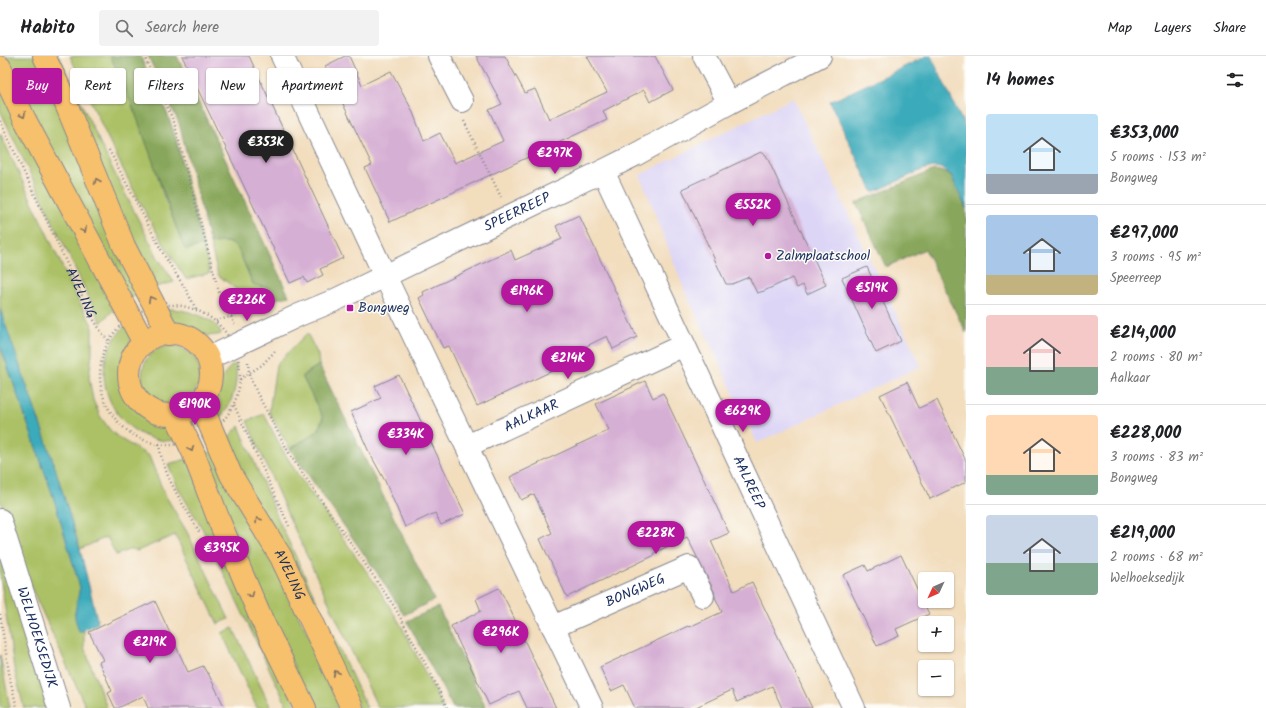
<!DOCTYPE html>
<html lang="en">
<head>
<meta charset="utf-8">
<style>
  :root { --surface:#fff; --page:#f2f2f2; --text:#202124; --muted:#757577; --line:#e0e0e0; --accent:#b5179e }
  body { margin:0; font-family:Kalam,sans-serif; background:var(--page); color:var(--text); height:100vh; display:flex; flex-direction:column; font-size:15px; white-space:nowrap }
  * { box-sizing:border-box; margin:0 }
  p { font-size:13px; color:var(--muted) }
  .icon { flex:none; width:22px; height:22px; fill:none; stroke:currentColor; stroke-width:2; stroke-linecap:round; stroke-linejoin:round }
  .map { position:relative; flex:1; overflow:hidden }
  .side { display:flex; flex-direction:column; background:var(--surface); width:300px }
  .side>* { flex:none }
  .hud { position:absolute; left:12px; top:12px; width:380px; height:36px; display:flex; gap:8px }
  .needle { width:26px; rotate:226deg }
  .controls { position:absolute; left:918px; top:516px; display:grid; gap:8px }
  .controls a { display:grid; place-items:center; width:36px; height:36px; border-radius:4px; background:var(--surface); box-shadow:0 1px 3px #0004; font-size:20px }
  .price { position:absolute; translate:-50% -34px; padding:0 9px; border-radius:14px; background:var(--accent); color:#fff; font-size:13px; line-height:26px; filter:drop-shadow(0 1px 2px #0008) }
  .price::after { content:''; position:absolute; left:50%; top:24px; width:12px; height:9px; margin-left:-6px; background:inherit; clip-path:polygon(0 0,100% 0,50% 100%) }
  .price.on { background:#222; color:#fff }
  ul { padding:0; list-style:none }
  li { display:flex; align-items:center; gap:12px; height:100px; padding:0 20px }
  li+li { border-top:1px solid var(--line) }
  li span { display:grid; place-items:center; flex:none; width:112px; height:80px; border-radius:4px; color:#555 }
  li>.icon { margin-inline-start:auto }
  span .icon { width:48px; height:48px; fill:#fffc; stroke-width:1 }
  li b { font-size:17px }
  h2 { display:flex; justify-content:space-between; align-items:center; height:48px; padding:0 20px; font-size:17px }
  .tag { padding:0 14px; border-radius:4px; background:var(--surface); box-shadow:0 1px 3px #0004; font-size:14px; line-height:36px }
  .tag.on { background:var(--accent); color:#fff }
  header { display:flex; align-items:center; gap:24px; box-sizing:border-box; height:56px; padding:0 20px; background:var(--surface); border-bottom:1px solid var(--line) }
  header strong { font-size:19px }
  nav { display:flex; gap:22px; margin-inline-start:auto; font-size:14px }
  .search { width:280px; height:36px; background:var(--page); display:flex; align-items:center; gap:10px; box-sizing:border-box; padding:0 14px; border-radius:4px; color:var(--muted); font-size:15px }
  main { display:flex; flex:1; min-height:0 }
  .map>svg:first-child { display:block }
  .built { fill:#ddd5f6 }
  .green { fill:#acc166; stroke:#647862 }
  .forest { fill:#89a75b; stroke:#526b5c }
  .water { fill:#3baaba; stroke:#2b6c8c }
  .building { fill:#d6afd4 }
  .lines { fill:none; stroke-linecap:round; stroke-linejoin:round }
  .minor-casing { stroke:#86868e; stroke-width:24 }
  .major-casing { stroke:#86868e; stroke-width:24 }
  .path { stroke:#86868e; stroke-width:2.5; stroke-dasharray:1 3; stroke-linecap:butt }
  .minor { stroke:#fff; stroke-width:22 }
  .major { stroke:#f7c06c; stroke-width:22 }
  .oneway { stroke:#7e7064 }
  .poi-dot { fill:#b5179e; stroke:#fdfcf7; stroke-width:1.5 }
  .labels { text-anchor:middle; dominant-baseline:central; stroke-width:3; stroke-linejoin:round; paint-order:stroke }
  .street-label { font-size:14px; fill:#1b2f5e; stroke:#fdfcf7 }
  .poi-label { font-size:14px; fill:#1b2f5e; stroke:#fdfcf7; text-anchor:start }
</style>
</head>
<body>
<header>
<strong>Habito</strong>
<div class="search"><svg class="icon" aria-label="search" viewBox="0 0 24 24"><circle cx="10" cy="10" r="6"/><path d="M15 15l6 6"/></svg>Search here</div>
<nav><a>Map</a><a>Layers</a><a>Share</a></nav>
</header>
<main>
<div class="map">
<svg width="966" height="652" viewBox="0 0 966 652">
  <rect width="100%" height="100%" fill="#fdfcf7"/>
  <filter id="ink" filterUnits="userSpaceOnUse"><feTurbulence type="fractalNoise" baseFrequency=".025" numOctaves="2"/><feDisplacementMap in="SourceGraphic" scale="8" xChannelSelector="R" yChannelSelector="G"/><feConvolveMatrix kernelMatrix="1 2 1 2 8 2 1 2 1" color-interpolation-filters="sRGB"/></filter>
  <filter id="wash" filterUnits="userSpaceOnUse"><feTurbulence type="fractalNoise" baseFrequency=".012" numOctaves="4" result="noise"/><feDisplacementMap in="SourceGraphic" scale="16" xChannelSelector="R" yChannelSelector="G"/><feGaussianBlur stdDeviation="0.9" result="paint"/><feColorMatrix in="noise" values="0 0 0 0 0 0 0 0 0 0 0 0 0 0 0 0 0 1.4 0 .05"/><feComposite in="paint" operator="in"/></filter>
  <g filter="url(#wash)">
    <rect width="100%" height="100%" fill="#f2ddbd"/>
    <!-- built -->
    <polygon class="built" points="793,42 921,310 757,387 684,233 640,119"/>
    <!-- green -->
    <g class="green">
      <polygon points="4,0 36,0 140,237 128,243 52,102"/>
      <polygon points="51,0 59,0 111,110 158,202 174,226 152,232"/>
      <path d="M70,0h40l16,31 27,72 10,35 23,56 17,-5 7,28 -24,6c-47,-69 -81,-147 -116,-223z"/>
      <polygon points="0,23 114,253 101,267 0,54"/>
      <polygon points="0,77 76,240 92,269 92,298 89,321 93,344 100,360 110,374 119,382 149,400 164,437 187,476 229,563 218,568 175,479 137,495 131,493 116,499 107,481 80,493 53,405 0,253"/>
      <path d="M226,186l7,2 5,5 15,35c15,6 14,-4 22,15l-24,2 -33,-26 -8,-32z"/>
      <path d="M166,253c15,-1 51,8 55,25 -14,5 -35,-3 -46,-12 -4,-3 -7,-9 -9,-13z"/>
      <path d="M127,268l5,13 -10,34v8l4,16 11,15 7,5 25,13 5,5 3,7c-45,7 -82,-40 -71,-82 3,-13 11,-24 21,-34z"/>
      <polygon points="307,277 318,299 319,309 302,320 323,361 318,375 290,393 269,356 276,309"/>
      <polygon points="0,289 53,440 80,531 75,557 79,576 84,574 84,591 107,652 86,652 32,533 0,443"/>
      <circle cx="171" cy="319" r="29"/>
      <path d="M235,308l1,1c2,24 -5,42 -21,59 -1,-6 -4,-13 -3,-19 0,-12 13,-37 23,-41z"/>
      <polygon points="264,358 282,393 298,419 377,530 402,571 443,652 378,652 287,457 247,365"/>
      <polygon points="239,370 279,465 367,652 359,652 223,387"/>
      <polygon points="214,394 262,485 344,652 312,652 201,400"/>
      <polygon points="187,403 297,652 288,652 202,472 178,432 168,408"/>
      <polygon points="0,479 56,652 24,652 14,612 0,519"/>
      <polygon points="233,572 271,652 257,652 222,577"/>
      <polygon points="0,599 10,652 0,652"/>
    </g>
    <!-- forest -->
    <g class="forest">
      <path d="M110,0h30l27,57 9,26 27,106 -17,5 -2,-2c-25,-64 -43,-130 -74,-192z"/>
      <path d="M148,0h29l112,240 -14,3c-8,-18 -7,-9 -22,-15l-15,-35 -5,-5 -7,-2 -16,1 -31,-120z"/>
      <polygon points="934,114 941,115 951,119 966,152 966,277 925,193 886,211 856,147"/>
      <polygon points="319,309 434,544 404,559 380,521 290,393 318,375 323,362 302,320"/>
      <polygon points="438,551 486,652 453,652 407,565"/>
    </g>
    <!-- water -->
    <g class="water">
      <polygon points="927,0 931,0 966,73 966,152 951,119 942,112 933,111 922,114 874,136 872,135 830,46"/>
      <polygon points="0,253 53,405 80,493 98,567 79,576 75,562 75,557 80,531 53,440 0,289"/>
    </g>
    <g id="blocks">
      <!-- building -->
      <g class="building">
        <polygon points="182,0 249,0 343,202 320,213 323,219 307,227 304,221 290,227"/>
        <polygon points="345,0 349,0 362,29 391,15 412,54 424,85 440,77 455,107 503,85 489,54 502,48 476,0 505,0 525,37 535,33 549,63 607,36 587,0 655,0 673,34 650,46 644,34 603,55 607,64 390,166 365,112 372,109 325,10"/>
        <polygon points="761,96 766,99 826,229 807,238 803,229 797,232 792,222 764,235 757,237 749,221 732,228 726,228 682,133"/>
        <polygon points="579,159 637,281 613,293 607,280 562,302 565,309 477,350 449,290 443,292 419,242 424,239 423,236 511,194 515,204 562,183 556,170"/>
        <polygon points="867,211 901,285 876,297 842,222"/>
        <polygon points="399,319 465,458 441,469 435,457 405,471 385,425 369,396 351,356 381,342 375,330"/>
        <polygon points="645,325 653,342 663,337 729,477 711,485 734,535 752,526 812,652 782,652 772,630 737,646 732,634 694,652 635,652 624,629 611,635 600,611 688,570 689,571 722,556 715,541 714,535 687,481 654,497 655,499 567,541 540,483 552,477 534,438 521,444 510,421 609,374 596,348"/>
        <polygon points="907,326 919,352 937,344 966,405 966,426 930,443 880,339"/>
        <polygon points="901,499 929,558 896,573 899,580 877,590 843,519 865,509 868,515"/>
        <polygon points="499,532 508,549 556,652 527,652 519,635 489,649 451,570 481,555 476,543"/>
        <polygon points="155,545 188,616 203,610 207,617 208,617 225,652 148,652 143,640 118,652 115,652 108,637 112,635 99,606 103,604 89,576"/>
      </g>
    </g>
  </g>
  <g filter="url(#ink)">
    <use href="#blocks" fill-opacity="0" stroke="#86868e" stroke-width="1"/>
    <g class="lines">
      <defs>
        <g id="minor">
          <polyline points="282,0 385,220 592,652"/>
          <polyline points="439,0 462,45"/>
          <polyline points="704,0 729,47"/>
          <path id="s2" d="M603,115l251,537"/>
          <path id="s3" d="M209,302l90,-43 34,-14 270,-130 32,-16 94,-52 91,-47"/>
          <path id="s4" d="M467,390l217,-101"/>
          <path id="s5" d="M0,464l59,188"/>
          <path id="s6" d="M553,571l136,-60 14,29"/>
        </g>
        <g id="major">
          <polyline points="44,0 59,31 124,190 169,278"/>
          <polyline points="0,11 25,64 144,287"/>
          <circle cx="170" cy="318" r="41"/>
          <path id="s7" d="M200,346l31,73 50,82 71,151"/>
          <polyline points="175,358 193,396 220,467 260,560 305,652"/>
        </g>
      </defs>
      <!-- minor casing -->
      <use href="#minor" class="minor-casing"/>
      <!-- major casing -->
      <use href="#major" class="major-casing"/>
      <!-- path -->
      <g class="path">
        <polyline points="144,0 174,66 221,244 235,268"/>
        <path id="s1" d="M0,65l92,196 10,16 7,8"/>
        <polyline points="464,65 501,141"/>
        <polyline points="109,94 165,201 185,232 196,253"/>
        <circle cx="170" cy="319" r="70"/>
        <polyline points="216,265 247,256 256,256"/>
        <polyline points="248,306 249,318 257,337 290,399 394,550 432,620 447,652"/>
        <polyline points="240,323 262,309 276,294"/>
        <polyline points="234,349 289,470"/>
        <path d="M159,388c4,33 25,61 41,89"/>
        <polyline points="0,558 10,623 17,652"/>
      </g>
      <!-- minor -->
      <use href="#minor" class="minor"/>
      <!-- major -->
      <use href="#major" class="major"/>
    </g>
    <!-- one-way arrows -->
    <defs><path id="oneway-chevron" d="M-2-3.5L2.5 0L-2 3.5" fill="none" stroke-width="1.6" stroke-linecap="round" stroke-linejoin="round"/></defs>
    <g class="oneway">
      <use href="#oneway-chevron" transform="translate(23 59) rotate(64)"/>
      <use href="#oneway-chevron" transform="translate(97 125) rotate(-112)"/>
      <use href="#oneway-chevron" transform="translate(84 174) rotate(62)"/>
      <use href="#oneway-chevron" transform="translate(151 243) rotate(-118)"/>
      <use href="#oneway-chevron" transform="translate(191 393) rotate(66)"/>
      <use href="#oneway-chevron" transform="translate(258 464) rotate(-122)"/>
      <use href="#oneway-chevron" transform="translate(251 539) rotate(67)"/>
      <use href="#oneway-chevron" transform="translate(336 617) rotate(-115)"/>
    </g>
  </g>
  <!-- markers -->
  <g class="poi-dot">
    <circle cx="768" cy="200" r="4"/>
    <rect x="346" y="248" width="8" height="8" rx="2"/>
  </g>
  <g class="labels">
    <!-- street labels -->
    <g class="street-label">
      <text stroke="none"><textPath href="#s3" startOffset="341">SPEERREEP</textPath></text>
      <text stroke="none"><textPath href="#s1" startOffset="190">AVELING</textPath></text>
      <text stroke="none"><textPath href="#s4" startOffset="71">AALKAAR</textPath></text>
      <text stroke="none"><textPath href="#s2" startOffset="344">AALREEP</textPath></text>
      <text stroke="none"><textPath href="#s7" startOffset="195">AVELING</textPath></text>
      <text stroke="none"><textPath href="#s6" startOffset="90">BONGWEG</textPath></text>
      <text stroke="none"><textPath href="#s5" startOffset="123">WELHOEKSEDIJK</textPath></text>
    </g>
    <!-- poi labels -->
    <g class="poi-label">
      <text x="776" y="200">Zalmplaatschool</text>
      <text x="358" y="252">Bongweg</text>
    </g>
  </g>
</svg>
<div class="controls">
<a><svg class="needle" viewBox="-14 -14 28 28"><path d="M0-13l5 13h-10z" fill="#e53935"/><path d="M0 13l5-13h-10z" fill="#757577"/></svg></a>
<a>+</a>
<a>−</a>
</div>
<b class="price on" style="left:266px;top:108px">€353K</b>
<b class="price" style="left:555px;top:119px">€297K</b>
<b class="price" style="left:753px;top:171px">€552K</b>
<b class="price" style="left:872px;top:254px">€519K</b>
<b class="price" style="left:527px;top:257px">€196K</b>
<b class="price" style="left:247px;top:266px">€226K</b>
<b class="price" style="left:568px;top:324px">€214K</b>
<b class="price" style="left:195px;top:370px">€190K</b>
<b class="price" style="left:743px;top:377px">€629K</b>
<b class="price" style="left:406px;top:400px">€334K</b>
<b class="price" style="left:656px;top:499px">€228K</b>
<b class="price" style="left:222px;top:514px">€395K</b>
<b class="price" style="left:501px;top:598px">€296K</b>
<b class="price" style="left:150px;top:608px">€219K</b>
<div class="hud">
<a class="tag on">Buy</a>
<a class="tag">Rent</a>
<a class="tag">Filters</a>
<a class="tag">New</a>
<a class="tag">Apartment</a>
</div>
</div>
<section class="side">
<h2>14 homes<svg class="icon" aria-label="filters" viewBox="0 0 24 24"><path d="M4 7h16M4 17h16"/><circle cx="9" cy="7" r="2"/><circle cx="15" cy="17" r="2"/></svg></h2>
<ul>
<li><span style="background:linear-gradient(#bfe0f5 75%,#9aa5b1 0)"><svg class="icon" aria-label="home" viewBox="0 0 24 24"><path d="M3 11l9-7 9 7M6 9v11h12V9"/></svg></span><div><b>€353,000</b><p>5 rooms · 153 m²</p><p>Bongweg</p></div></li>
<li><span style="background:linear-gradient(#a9c7e8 75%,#c2b280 0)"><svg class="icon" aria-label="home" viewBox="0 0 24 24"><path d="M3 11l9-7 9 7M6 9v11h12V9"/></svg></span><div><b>€297,000</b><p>3 rooms · 95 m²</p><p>Speerreep</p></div></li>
<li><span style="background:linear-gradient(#f6c9c9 65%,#7fa58c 0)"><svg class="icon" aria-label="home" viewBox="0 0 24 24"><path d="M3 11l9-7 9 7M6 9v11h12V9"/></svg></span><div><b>€214,000</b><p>2 rooms · 80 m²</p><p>Aalkaar</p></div></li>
<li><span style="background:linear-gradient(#ffd9b3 75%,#7fa58c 0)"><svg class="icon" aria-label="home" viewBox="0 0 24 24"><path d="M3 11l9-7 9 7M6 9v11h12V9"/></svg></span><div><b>€228,000</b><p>3 rooms · 83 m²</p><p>Bongweg</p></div></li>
<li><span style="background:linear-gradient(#c9d6e8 60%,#7fa58c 0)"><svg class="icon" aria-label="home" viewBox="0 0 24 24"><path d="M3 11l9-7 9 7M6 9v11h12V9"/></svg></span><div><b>€219,000</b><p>2 rooms · 68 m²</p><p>Welhoeksedijk</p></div></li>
</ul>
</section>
</main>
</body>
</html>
